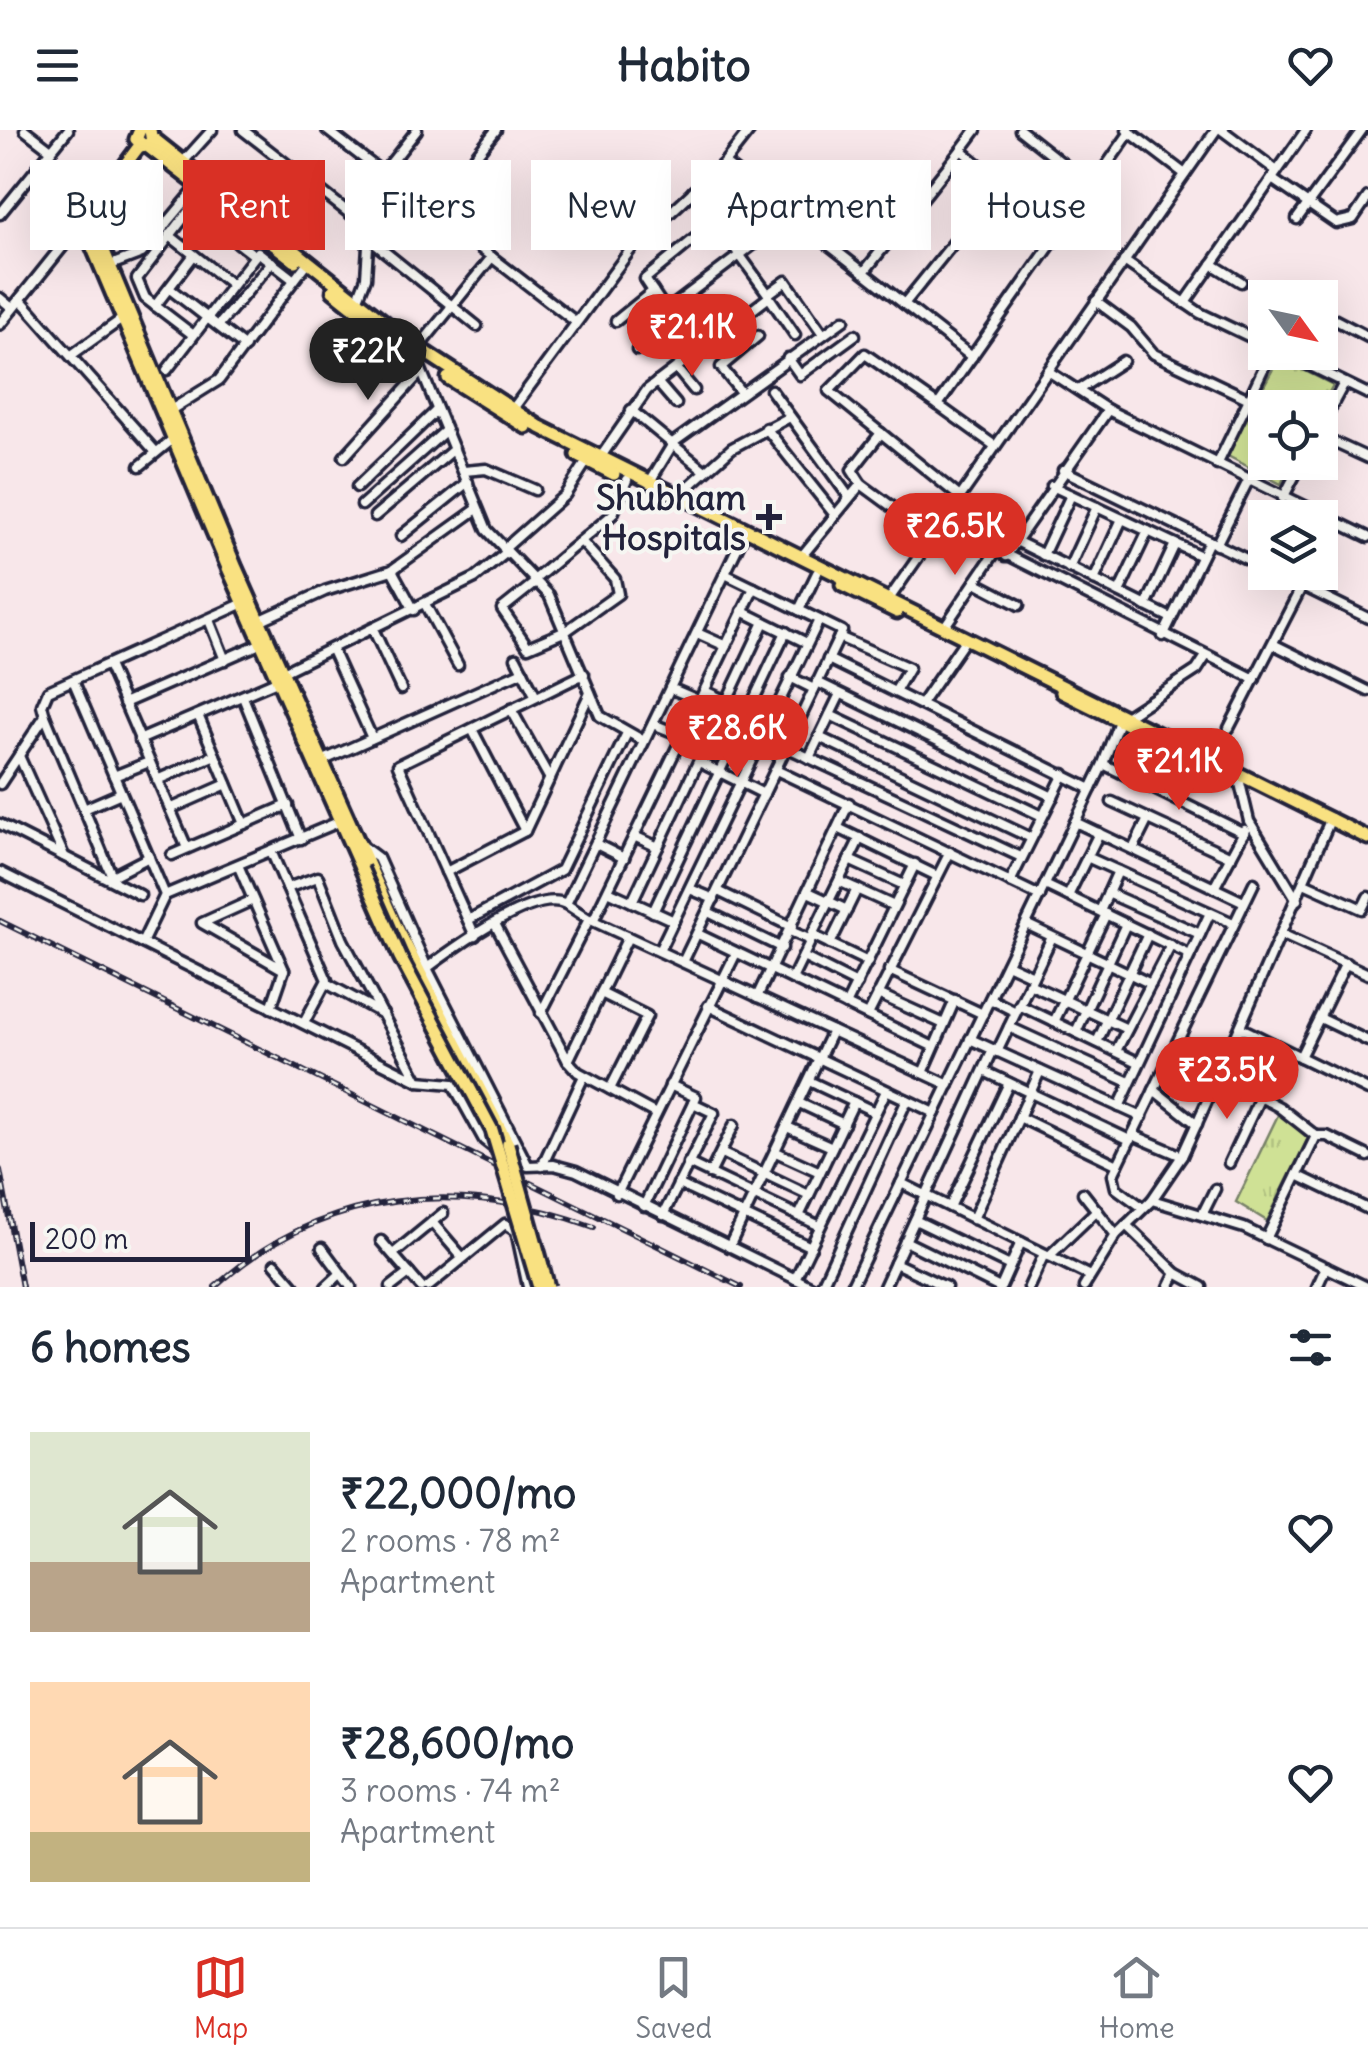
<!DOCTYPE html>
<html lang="en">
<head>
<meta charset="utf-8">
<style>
  :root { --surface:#fff; --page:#f2f2f3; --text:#1f2937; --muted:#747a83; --line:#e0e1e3; --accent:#d93025 }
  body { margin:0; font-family:Delius,sans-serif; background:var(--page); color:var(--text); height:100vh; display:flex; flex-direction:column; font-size:38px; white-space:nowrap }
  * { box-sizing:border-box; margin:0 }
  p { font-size:32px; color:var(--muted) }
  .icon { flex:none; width:55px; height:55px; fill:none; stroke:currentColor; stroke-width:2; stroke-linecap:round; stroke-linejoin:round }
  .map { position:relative; height:1157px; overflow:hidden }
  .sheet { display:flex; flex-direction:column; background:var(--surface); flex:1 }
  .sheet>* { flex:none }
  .hud { position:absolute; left:30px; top:30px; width:1310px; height:90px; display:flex; gap:20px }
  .needle { width:65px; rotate:123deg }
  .tools { position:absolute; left:1248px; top:150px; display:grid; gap:20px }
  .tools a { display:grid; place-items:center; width:90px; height:90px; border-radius:0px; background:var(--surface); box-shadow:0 10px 40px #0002; font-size:50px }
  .scale { position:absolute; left:30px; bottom:25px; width:220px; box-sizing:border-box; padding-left:10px; border:5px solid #22223b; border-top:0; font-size:28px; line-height:35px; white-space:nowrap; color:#22223b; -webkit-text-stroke:8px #f6f6f2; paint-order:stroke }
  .price { position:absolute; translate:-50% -85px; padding:0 22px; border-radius:35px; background:var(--accent); color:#fff; font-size:32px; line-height:65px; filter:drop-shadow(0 2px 5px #0008) }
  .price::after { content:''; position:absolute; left:50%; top:60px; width:30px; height:22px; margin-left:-15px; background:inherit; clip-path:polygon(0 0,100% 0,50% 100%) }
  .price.on { background:#222; color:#fff }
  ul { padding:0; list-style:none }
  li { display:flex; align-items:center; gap:30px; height:250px; padding:0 30px }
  li span { display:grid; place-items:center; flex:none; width:280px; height:200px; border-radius:0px; color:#555 }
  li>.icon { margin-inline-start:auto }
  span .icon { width:120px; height:120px; fill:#fffc; stroke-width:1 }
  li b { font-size:42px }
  h2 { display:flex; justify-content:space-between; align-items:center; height:120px; padding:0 30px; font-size:42px }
  .pill { padding:0 35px; border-radius:0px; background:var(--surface); box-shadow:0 10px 40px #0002; font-size:35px; line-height:90px }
  .pill.on { background:var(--accent); color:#fff }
  header { display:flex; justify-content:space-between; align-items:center; height:130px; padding:0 30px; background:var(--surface); font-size:45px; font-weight:800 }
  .dock { display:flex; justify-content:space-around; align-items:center; height:140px; border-top:2px solid var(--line); background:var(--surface); font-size:28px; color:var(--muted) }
  .dock a { display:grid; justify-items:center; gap:5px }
  .dock .on { color:var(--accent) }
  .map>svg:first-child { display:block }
  .grass { fill:url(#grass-tufts); stroke:#788268; stroke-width:2.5 }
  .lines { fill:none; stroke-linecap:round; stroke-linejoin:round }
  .minor-casing { stroke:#22223b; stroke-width:15 }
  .tertiary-casing { stroke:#22223b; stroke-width:16 }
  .primary-casing { stroke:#22223b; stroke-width:19 }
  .minor { stroke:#f6f6f2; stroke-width:8 }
  .tertiary { stroke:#f6f6f2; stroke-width:9 }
  .primary { stroke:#f9e181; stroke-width:11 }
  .rail-casing { stroke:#22223b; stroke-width:6 }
  .rail { stroke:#f6f6f2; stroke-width:2.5; stroke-dasharray:8; stroke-linecap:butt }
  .primary-bridge-casing { stroke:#22223b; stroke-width:19; stroke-linecap:butt }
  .primary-bridge { stroke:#f9e181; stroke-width:11 }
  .poi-dot { fill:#22223b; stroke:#f6f6f2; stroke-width:4 }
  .labels { text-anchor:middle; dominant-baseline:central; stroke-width:8; stroke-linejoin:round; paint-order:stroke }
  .poi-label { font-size:35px; font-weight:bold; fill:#22223b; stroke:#f6f6f2; text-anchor:end }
</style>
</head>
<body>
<header><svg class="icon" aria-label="menu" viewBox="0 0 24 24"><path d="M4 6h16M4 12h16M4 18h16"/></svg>Habito<svg class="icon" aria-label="heart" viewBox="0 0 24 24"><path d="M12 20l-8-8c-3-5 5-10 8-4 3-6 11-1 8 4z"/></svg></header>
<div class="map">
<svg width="1368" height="1157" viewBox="0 0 1368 1157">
  <defs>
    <pattern id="grass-tufts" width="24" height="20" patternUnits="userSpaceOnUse" patternTransform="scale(2.5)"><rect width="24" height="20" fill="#cfe195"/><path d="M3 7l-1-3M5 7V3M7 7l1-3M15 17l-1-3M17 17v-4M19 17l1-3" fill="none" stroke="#b1c181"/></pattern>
  </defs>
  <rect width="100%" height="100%" fill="#f8e7ea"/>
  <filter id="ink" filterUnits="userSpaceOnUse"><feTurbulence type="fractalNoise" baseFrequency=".01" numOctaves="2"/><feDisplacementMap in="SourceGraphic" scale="20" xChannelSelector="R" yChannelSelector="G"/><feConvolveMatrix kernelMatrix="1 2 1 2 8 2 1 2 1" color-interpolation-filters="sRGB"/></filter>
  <g filter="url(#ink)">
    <!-- grass -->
    <g class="grass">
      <polygon points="1279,228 1333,255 1320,279 1265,278 1265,332 1292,333 1281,354 1226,325"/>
      <polygon points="1279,983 1308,1008 1267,1091 1236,1072"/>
    </g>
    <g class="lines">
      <defs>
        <g id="minor">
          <polyline points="25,0 51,20"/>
          <polyline points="243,0 367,97"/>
          <polyline points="327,0 576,192"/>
          <polyline points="976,0 961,20 1060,101"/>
          <polyline points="1020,0 1091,56"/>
          <polyline points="1127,0 1185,44"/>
          <polyline points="1222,0 1277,41"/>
          <polyline points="183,32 212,0"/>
          <polyline points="724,33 972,227"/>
          <polyline points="383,43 417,0"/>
          <polyline points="1272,49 1336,93 1353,89 1368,67"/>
          <polyline points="693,61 768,164 786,151 823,204"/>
          <polyline points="128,68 121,83 151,113"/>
          <polyline points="192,77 255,126"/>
          <polyline points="432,81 496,0"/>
          <polyline points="0,84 68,0"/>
          <polyline points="254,88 291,39"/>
          <polyline points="1297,89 1362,0"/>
          <polyline points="169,105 232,155"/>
          <polyline points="369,109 477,196"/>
          <polyline points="1124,131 1200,183 1265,214"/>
          <polyline points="1212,134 1241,152"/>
          <polyline points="108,136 142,123 199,55"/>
          <polyline points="864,142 961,20"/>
          <polyline points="170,159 245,217"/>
          <polyline points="0,168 12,178"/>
          <polyline points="20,169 154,320"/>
          <polyline points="357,171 366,148 373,36"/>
          <polyline points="1096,171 1131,197 1154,224 1249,269 1271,222"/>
          <polyline points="1185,173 1306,0"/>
          <polyline points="904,174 1002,53"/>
          <polyline points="155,176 194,125"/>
          <polyline points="666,181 791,86"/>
          <polyline points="1326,185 1368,207"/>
          <polyline points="616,191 653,161"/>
          <polyline points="218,196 272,132"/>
          <polyline points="192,204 145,168 137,149 205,60"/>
          <polyline points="418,218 492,127"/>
          <polyline points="637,220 674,193"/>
          <polyline points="1282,222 1368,264"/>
          <polyline points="694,223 645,149 716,91"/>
          <polyline points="73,224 122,189"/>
          <polyline points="415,225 487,400 549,465 600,586 644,611"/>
          <polyline points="788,228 800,245 855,205"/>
          <polyline points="676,238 694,260"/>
          <polyline points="167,240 258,122 294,150"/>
          <polyline points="1048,241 1108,280 1368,407"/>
          <polyline points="657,252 676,274"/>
          <polyline points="771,260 849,367"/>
          <polyline points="1078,260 1123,231"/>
          <polyline points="740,261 721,237 758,206"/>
          <polyline points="938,275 865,224 829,261 960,367"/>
          <polyline points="512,280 631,119 724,33 750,0"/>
          <polyline points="631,280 704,340"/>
          <polyline points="166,283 219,250 308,132"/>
          <polyline points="766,298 835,385"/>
          <polyline points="1320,298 1344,253"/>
          <polyline points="1320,306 1368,328"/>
          <polyline points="995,316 938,275 1130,2"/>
          <polyline points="344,327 419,244"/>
          <polyline points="600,328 647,260 769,167 795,205"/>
          <polyline points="1217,335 1249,269"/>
          <polyline points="140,336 173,309"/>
          <polyline points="1063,340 1265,438"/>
          <polyline points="464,341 486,339 535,360"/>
          <polyline points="649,353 674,312 844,190"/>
          <polyline points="861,354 932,406"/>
          <polyline points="1052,356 1201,426"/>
          <polyline points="357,357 436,281"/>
          <polyline points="677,367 732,318 788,288"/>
          <polyline points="1283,368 1302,332"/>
          <polyline points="362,375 445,301"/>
          <polyline points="375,386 454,319"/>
          <polyline points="942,392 1255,549"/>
          <polyline points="401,406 468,352"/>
          <polyline points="1016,411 1171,488"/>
          <polyline points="1216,415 1248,351"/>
          <polyline points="504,419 565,365 587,331"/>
          <polyline points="1043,425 1071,365"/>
          <polyline points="1006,426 1108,280"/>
          <polyline points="801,427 861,354 852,340 881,303"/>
          <polyline points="1069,438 1097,377"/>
          <polyline points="392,440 414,480"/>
          <polyline points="1274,442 1368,488"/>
          <polyline points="534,450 613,384 627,350"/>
          <polyline points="1094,450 1122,389"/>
          <polyline points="536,452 502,479 528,517 566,501 618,464 615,449 581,411"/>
          <polyline points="975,452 1019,475"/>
          <polyline points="1119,462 1148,401"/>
          <polyline points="887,472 1216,0"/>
          <polyline points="425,474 458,535"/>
          <polyline points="1146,476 1175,414"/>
          <polyline points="799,480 817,443"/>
          <polyline points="742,481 807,513"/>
          <polyline points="209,490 225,530"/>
          <polyline points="261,490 325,461 392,440 477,379"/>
          <polyline points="945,496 996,421"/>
          <polyline points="374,501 401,559"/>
          <polyline points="697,503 726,516"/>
          <polyline points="1163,506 1209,411"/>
          <polyline points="839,507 909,538 895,562"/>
          <polyline points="1273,514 1368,561"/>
          <polyline points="332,520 372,608"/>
          <polyline points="516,528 536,567"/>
          <polyline points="828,529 1091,659"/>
          <polyline points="108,535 187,718"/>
          <polyline points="283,542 475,448 507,422"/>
          <polyline points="790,547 814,559"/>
          <polyline points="73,550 165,765 142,813"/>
          <polyline points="817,552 1053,667"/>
          <polyline points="670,558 700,571"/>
          <polyline points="705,561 769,591"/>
          <polyline points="243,567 301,709"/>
          <polyline points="124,573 262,513"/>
          <polyline points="921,574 963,513"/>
          <polyline points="511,579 550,649"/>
          <polyline points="198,585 244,694"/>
          <polyline points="830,585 1042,686"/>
          <polyline points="45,586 114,751"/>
          <polyline points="653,594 683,606"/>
          <polyline points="1229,598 1302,456"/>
          <polyline points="472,599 525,701"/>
          <polyline points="819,607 1031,708"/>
          <polyline points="139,610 279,550"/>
          <polyline points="786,617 1021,727"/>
          <polyline points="19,626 64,726"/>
          <polyline points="809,628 840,564"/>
          <polyline points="324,630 523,541"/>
          <polyline points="699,632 764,664"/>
          <polyline points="1103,634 1244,703"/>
          <polyline points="776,640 1040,766"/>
          <polyline points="114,646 149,632"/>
          <polyline points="1239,649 1249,691 1297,770"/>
          <polyline points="157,650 215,625"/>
          <polyline points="0,654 45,586 42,575 48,561 244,473"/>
          <polyline points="1112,672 1231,727"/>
          <polyline points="84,679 121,663"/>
          <polyline points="170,679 227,654"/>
          <polyline points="1075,692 1244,772"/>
          <polyline points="0,694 140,765"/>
          <polyline points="838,698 937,746"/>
          <polyline points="634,706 658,717"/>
          <polyline points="860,708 812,805 868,832"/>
          <polyline points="596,714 624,728"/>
          <polyline points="362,716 378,728 427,838 528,1036 554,1035 576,1041 812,1157"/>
          <polyline points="1133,719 1148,689"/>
          <polyline points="271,721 327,850 304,893"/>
          <polyline points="172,725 288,675"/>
          <polyline points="1087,727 1233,793"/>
          <polyline points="849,730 904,755"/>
          <polyline points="238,735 284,840 271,878"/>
          <polyline points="0,742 418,951 453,954 484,1010 498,1021"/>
          <polyline points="446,742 525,701 590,563"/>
          <polyline points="112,746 149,727"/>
          <polyline points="839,751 894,776"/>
          <polyline points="1010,752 1064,644"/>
          <polyline points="1304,753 1362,779 1368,767"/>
          <polyline points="1045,755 1190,825"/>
          <polyline points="287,758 318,747 343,810 418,951"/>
          <polyline points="1214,758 1245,700"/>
          <polyline points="690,759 714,769"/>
          <polyline points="608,761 674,791"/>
          <polyline points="718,761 792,797"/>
          <polyline points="808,762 847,780"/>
          <polyline points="1108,763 1200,804"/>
          <polyline points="165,765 341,691"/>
          <polyline points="1068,766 1099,703"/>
          <polyline points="253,770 202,793 284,840"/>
          <polyline points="632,772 764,492"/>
          <polyline points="566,774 589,789 949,955"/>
          <polyline points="1100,781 1118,741"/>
          <polyline points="653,782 786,502"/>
          <polyline points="708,782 782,818"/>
          <polyline points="468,790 561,740 627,603"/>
          <polyline points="593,791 754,458"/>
          <polyline points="495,794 568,931 578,942 656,984"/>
          <polyline points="1026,794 1151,854"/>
          <polyline points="790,801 811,810 792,849"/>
          <polyline points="698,804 934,917"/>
          <polyline points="1281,804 1368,844"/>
          <polyline points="475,806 398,635 584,544"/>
          <polyline points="830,814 857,759"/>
          <polyline points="659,821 819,490"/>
          <polyline points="803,827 857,854"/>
          <polyline points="683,832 842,501 725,444"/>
          <polyline points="1007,834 1033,846"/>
          <path d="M427,838c27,-20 108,-80 139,-64l180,-374"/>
          <polyline points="889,840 983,884"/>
          <polyline points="326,853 383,884"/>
          <polyline points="1029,854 1127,899"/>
          <polyline points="601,863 647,886 610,959"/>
          <polyline points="878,864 944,894"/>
          <polyline points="757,867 849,673"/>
          <polyline points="990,869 1016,882"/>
          <polyline points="846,875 915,734"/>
          <polyline points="1019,875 1138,932"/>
          <polyline points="708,876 935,983"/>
          <polyline points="541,883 589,789"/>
          <polyline points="868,885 950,722"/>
          <polyline points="1320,888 1368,911"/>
          <polyline points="1054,892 1106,784"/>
          <polyline points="1009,897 1129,952"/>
          <polyline points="1241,898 1368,960"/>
          <polyline points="1076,902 1126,794"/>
          <polyline points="970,909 1142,987"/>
          <polyline points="1097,912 1148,804"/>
          <polyline points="1116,921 1171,815"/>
          <polyline points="997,922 1052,807"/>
          <polyline points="1300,927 1346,833"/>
          <polyline points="568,931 628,807"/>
          <polyline points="984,941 1130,1010"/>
          <polyline points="923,943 955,870"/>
          <polyline points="809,951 875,982"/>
          <polyline points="1154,960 1197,994"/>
          <polyline points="799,973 844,994"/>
          <polyline points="1119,977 1210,783"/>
          <polyline points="1019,987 1118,1035"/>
          <polyline points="787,997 832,1017"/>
          <polyline points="1133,1005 1182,1026"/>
          <polyline points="1316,1006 1327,1006 1368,1026"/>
          <polyline points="776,1022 820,1042"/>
          <polyline points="721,1023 809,1065"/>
          <polyline points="688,1033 820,1096"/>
          <polyline points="1229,1033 1260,967"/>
          <polyline points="542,1036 584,946"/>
          <polyline points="710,1044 734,995"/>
          <polyline points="1297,1045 1368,1079"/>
          <polyline points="901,1053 1090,1146"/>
          <polyline points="678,1054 811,1117"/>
          <polyline points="1083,1063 1116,1105"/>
          <polyline points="617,1064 736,823"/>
          <polyline points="1152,1070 1182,1026 1219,945"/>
          <polyline points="644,1076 696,967 670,955"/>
          <polyline points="950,1077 1009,953"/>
          <polyline points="1142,1077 1116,1058 1113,1045 1254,753"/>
          <polyline points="663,1085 714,983 693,973"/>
          <polyline points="1202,1085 1215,1059"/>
          <polyline points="799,1086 854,972"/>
          <polyline points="973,1089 1040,941"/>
          <polyline points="915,1090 1010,1136"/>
          <polyline points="432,1092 462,1127"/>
          <polyline points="1126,1095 1176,1143 1202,1157"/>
          <polyline points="1266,1109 1316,1006 1279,977 1219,945 1331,688"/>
          <polyline points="381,1111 421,1157"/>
          <polyline points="905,1111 998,1157"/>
          <polyline points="729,1117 832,901"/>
          <polyline points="322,1118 351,1157"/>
          <polyline points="393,1124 443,1083"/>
          <polyline points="1049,1126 1097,1080"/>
          <polyline points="895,1133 946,1157"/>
          <polyline points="275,1134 295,1157"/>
          <polyline points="795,1149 886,961"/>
          <polyline points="326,1157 340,1144"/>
          <polyline points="391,1157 409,1143"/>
          <polyline points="428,1157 505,1094 516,1101 528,1157"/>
          <polyline points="821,1157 907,970"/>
          <polyline points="851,1157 1103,634 1119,591 1197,540 1206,526"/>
          <polyline points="884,1157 993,920"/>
          <polyline points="1001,1157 1021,1112"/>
          <polyline points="1029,1157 1044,1124"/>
          <polyline points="1084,1157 1116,1105 1152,1070 1244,1098 1367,1157"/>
          <polyline points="1169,1157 1176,1143"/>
          <polyline points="1317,1157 1326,1137"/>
        </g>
        <polyline id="tertiary" points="0,194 82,92"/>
        <g id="primary">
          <polyline points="140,0 136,9 144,16 152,12 150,0"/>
          <polyline points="154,9 411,213 540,297 1368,708"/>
          <polyline points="140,15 82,92 229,440 361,738"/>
          <polyline points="147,16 295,131"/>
          <polyline points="88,83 236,438 396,796 508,1014"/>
          <polyline points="333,161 373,193"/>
          <polyline points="448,248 526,297"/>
          <polyline points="577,325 614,344"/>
          <polyline points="842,455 897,482"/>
          <polyline points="1062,562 1194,627"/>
        </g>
      </defs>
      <!-- minor casing -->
      <use href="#minor" class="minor-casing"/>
      <!-- tertiary casing -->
      <use href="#tertiary" class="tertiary-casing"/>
      <!-- primary casing -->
      <use href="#primary" class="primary-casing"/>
      <!-- minor -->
      <use href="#minor" class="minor"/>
      <!-- tertiary -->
      <use href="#tertiary" class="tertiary"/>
      <!-- primary -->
      <use href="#primary" class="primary"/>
      <defs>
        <g id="rail">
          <polyline points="0,791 741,1157"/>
          <polyline points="0,1040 22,1157"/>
          <path d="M215,1157c109,-99 246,-109 379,-60"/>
        </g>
      </defs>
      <!-- rail casing -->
      <use href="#rail" class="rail-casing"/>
      <!-- rail -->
      <use href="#rail" class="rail"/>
      <defs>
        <g id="primary-bridge">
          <polyline points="361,738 400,827 492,1000 539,1157"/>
          <polyline points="508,1014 548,1157"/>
        </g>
      </defs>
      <!-- primary-bridge casing -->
      <use href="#primary-bridge" class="primary-bridge-casing"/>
      <!-- primary-bridge -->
      <use href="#primary-bridge" class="primary-bridge"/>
    </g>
  </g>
  <!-- markers -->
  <path class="poi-dot" d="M764 372h10v10h10v10h-10v10h-10v-10h-10v-10h10z"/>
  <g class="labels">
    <!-- poi labels -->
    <g class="poi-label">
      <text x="746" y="367">Shubham<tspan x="746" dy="40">Hospitals</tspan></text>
    </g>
  </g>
</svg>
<div class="tools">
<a><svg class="needle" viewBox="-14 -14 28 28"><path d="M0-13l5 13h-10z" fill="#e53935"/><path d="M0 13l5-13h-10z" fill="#747a83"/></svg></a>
<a><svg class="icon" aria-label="locate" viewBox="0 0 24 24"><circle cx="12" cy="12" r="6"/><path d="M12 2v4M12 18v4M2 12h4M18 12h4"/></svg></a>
<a><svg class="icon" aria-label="layers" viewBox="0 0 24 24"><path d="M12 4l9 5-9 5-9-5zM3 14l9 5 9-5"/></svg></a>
</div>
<div class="scale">200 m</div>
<b class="price" style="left:692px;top:249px">₹21.1K</b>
<b class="price on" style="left:368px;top:273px">₹22K</b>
<b class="price" style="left:955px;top:448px">₹26.5K</b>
<b class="price" style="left:737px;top:650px">₹28.6K</b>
<b class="price" style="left:1179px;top:683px">₹21.1K</b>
<b class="price" style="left:1227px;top:992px">₹23.5K</b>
<div class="hud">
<a class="pill">Buy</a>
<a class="pill on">Rent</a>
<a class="pill">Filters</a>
<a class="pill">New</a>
<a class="pill">Apartment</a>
<a class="pill">House</a>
</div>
</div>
<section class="sheet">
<h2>6 homes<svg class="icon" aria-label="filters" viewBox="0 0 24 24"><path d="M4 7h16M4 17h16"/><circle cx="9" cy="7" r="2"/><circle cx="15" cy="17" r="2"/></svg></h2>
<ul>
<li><span style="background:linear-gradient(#dfe7d0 65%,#b9a48a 0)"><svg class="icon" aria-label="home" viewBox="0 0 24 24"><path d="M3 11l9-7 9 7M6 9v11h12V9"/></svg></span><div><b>₹22,000/mo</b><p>2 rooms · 78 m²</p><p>Apartment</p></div><svg class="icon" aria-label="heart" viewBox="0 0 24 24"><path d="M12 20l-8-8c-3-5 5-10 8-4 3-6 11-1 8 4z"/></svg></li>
<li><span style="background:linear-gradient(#ffd9b3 75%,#c2b280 0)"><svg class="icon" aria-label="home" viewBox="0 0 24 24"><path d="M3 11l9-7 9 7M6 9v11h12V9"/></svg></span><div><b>₹28,600/mo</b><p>3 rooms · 74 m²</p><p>Apartment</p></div><svg class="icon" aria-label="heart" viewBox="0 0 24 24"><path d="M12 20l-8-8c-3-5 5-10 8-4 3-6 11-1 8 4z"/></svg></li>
</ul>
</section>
<nav class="dock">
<a class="on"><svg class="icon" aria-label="map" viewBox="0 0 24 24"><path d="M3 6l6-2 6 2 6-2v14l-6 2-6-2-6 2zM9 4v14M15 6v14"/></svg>Map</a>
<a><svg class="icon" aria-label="saved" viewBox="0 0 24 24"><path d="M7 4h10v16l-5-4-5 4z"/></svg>Saved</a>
<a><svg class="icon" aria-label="home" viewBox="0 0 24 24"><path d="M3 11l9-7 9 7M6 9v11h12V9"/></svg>Home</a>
</nav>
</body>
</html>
